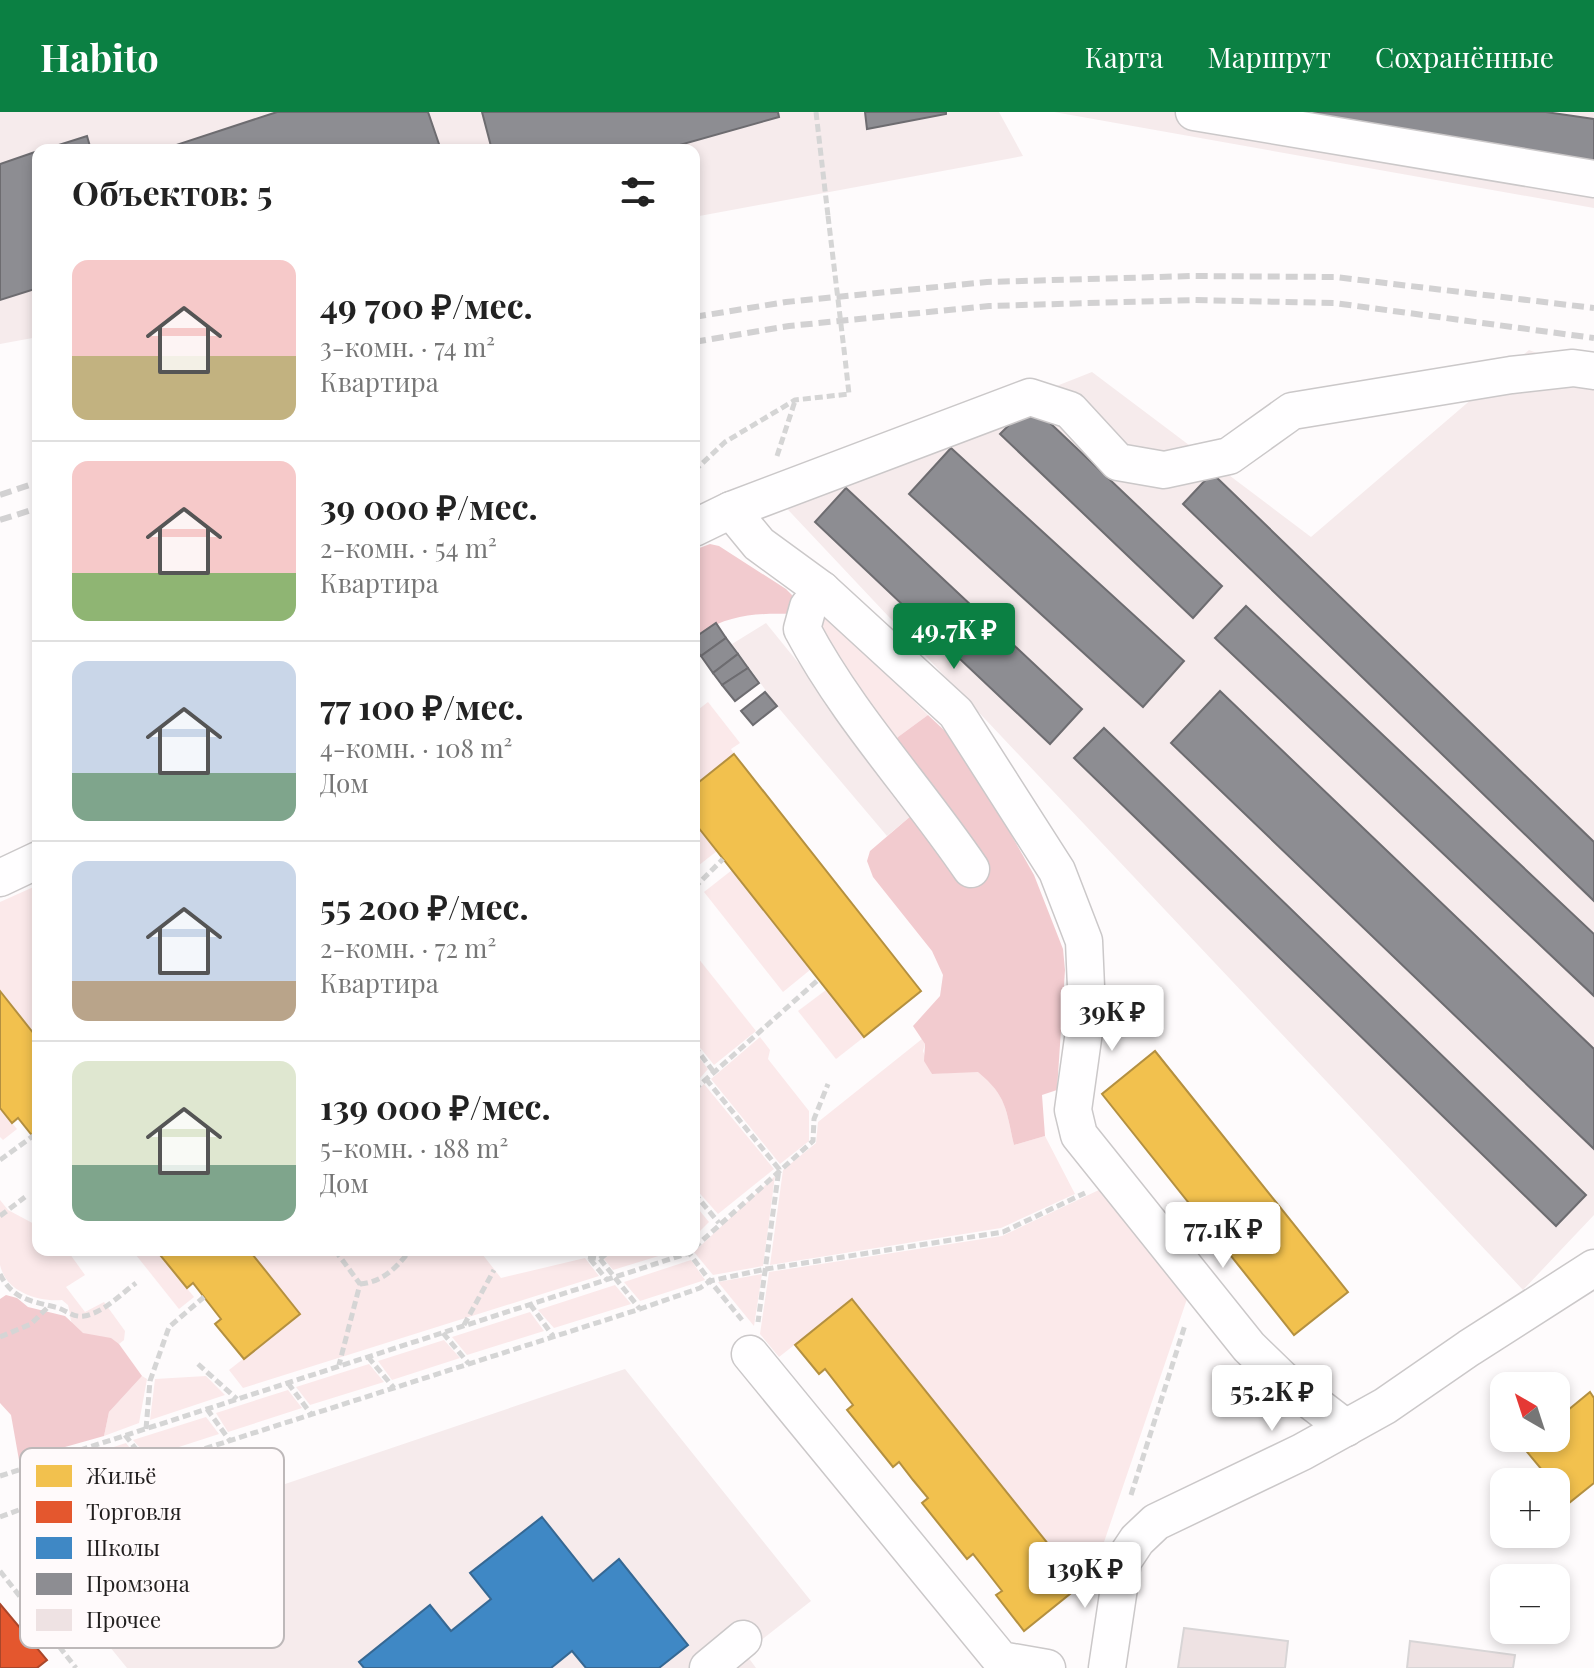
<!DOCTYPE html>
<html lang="ru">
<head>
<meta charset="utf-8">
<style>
  :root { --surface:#fff; --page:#f6f6f6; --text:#222; --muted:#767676; --line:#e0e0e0; --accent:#0b8043 }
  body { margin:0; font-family:"Playfair Display",serif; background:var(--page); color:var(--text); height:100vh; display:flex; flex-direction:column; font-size:30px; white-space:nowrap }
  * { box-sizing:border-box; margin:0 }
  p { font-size:26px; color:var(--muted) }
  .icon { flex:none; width:44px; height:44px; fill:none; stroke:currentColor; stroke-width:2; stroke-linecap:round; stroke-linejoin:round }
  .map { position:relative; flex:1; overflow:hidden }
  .sheet { position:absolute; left:32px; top:32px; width:668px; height:1112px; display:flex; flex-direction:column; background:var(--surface); border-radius:16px; box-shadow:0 4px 12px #0003 }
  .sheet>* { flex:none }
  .needle { width:52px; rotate:321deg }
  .tools { position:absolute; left:1490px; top:1260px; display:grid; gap:16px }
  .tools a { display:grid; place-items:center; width:80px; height:80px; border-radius:16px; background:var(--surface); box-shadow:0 4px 12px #0003; font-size:40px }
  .price { position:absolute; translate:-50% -68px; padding:0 18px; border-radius:8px; background:#fff; color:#222; font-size:26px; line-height:52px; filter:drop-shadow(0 2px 4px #0008) }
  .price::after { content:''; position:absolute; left:50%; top:48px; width:24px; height:18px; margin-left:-12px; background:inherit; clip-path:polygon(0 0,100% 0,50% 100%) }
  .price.active { background:var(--accent); color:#fff }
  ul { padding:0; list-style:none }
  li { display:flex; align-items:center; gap:24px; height:200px; padding:0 40px }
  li+li { border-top:2px solid var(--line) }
  li span { display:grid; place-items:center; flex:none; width:224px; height:160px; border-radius:16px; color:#555 }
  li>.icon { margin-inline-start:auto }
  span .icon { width:96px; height:96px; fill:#fffc; stroke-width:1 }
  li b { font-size:34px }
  h2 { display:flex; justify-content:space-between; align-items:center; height:96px; padding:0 40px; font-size:34px }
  header { display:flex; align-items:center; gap:48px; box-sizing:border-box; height:112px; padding:0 40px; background:var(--accent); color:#fff }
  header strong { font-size:38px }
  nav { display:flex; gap:44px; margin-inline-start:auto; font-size:28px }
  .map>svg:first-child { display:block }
  .built { fill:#f6ebec }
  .green { fill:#fbe9ea }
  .forest { fill:#f2cbcf }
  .homes { fill:#f2c14e; stroke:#b49040; stroke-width:2 }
  .shops { fill:#e4572e; stroke:#aa462a; stroke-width:2 }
  .schools { fill:#3f88c5; stroke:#366893; stroke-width:2 }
  .industry { fill:#8d8d92; stroke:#6d6c70; stroke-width:2 }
  .building { fill:#eee2e3; stroke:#d8d5d6; stroke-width:2 }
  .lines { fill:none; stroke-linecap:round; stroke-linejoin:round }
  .minor-casing { stroke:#cbc8c9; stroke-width:39 }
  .path { stroke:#d5d5d5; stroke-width:5; stroke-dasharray:8 4; stroke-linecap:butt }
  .minor { stroke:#fffeff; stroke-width:36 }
  .rail { stroke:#d2d1d2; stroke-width:6; stroke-dasharray:12 6; stroke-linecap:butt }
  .path-bridge { stroke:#d5d5d5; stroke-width:5; stroke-dasharray:8 4; stroke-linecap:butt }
  .key { fill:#fffafb; stroke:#bdb8b9; stroke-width:2 }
  .key-label { font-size:22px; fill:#221f1f }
</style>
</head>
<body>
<header>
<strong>Habito</strong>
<nav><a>Карта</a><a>Маршрут</a><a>Сохранённые</a></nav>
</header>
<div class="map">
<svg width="1594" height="1556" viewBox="0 0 1594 1556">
  <rect width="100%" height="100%" fill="#fefbfc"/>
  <!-- built -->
  <g class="built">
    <polygon points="0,0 999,0 1023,44 694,105 694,38 38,38 38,225 0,232"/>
    <polygon points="1054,0 1594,0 1594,96"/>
    <polygon points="1529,238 1594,263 1594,1103 1523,1178 776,385 1092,260 1311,425"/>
    <polygon points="766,511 918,698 887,724 777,594 732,532"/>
    <polygon points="625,1257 811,1489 745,1541 756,1556 127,1556 71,1487 155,1420 179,1408"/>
  </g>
  <!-- green -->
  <g class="green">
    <polygon points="816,500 835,510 928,603 898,625 897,646 814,505"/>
    <polygon points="708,590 740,631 731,637 734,642 694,674 694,601"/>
    <polygon points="694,710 717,739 694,757"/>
    <polygon points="732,758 810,858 783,880 704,780"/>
    <polygon points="38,773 38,927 0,879 0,790"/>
    <polygon points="694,841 756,919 714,953 694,928"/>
    <polygon points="826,878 864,925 836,947 798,899"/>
    <polygon points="760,925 770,938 768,947 809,999 809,1029 780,1052 711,967"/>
    <path d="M922,927l3,5 -2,7 9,23 46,-3c29,25 28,39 36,74l31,-9 30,58 -74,34 -231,37 13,-95 33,-27 2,-21z"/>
    <polygon points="694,939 708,957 694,973"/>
    <polygon points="704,972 774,1057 718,1102 695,1076 695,981"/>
    <polygon points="0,996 17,1017 3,1028 0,1025"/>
    <polygon points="775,1064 763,1154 713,1163 694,1140"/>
    <polygon points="1101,1077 1188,1184 1089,1474 1085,1470 1081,1473 853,1187 779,1245 760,1222 769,1160 1002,1124"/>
    <path d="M0,1088l8,10 30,16v24h29l18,25 -19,12 19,25 19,-10 21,29 -1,9 -5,4c-13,-9 -37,-5 -46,-18 -3,-5 -3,-15 -5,-21l-6,-5c-24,2 -56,-8 -62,-35 0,-17 0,-46 0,-65z"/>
    <polygon points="694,1092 709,1110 694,1125"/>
    <polygon points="132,1138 156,1138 194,1185 179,1197"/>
    <polygon points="249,1138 479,1138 501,1166 585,1146 599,1164 243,1276 229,1258 300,1202"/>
    <polygon points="615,1138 678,1138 613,1158 604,1147"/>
    <polygon points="691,1148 705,1168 640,1189 624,1170"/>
    <polygon points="762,1162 754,1214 718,1170"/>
    <polygon points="615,1173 631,1192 554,1216 538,1198"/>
    <polygon points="530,1200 544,1219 467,1243 452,1225"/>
    <polygon points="444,1228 460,1246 392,1268 378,1249"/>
    <polygon points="369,1252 384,1270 310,1293 296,1275"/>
    <polygon points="142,1264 147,1267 139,1311 104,1324 109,1300"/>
    <polygon points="206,1264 225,1283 150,1308 155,1267"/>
    <polygon points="288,1278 302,1296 228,1320 216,1301"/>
    <polygon points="206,1305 219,1322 148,1345 133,1328"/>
    <polygon points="126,1331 139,1348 47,1377 33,1361"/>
  </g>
  <!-- forest -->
  <g class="forest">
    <path d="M710,432l9,2 67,43 13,13 -6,12c-34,-1 -63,0 -92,19l-7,-10v-73z"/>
    <path d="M928,603l17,16 60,93 29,51 29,74 2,21 -8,120 -15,5 3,41 -31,9c-8,-35 -7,-49 -36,-73l-46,2 -8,-13 1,-17 -12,-18 27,-30 3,-21 -11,-24 -59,-74 -6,-16 3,-10 42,-36 -17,-71 3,-7z"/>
    <polygon points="6,1183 17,1186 28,1195 65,1204 83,1221 111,1226 119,1232 142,1264 109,1300 104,1324 19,1348 11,1303 0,1291 0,1187"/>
  </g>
  <!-- homes -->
  <g class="homes">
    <polygon points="734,642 921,879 864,925 694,710 694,674"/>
    <polygon points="0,879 38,927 38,1031 18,1006 12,1011 0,996"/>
    <polygon points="1155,939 1348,1180 1294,1223 1102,982"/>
    <polygon points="156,1138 249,1138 300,1202 244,1247 215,1212 221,1207 193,1171 187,1176"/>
    <polygon points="852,1187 1081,1473 1024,1519 996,1483 1002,1479 988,1461 973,1442 967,1447 922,1391 928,1386 913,1368 899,1350 893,1355 847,1298 853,1293 825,1257 819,1262 795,1233"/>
    <polygon points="1590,1280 1594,1286 1594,1371 1569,1391 1556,1375 1556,1370 1552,1370 1523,1335 1534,1326 1556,1326 1556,1308"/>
  </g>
  <!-- shops -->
  <polygon class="shops" points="0,1492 47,1548 37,1556 0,1556"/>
  <!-- schools -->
  <polygon class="schools" points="542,1405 593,1469 619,1447 688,1533 659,1556 586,1556 572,1539 551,1556 364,1556 359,1550 430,1493 451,1519 491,1487 470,1461"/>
  <!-- industry -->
  <g class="industry">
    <polygon points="277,0 428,0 441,38 178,38 176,33"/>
    <polygon points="482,0 778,0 779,5 662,38 492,38"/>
    <polygon points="865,0 946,0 946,2 867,17"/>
    <polygon points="1254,0 1546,0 1594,7 1594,49"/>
    <polygon points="87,24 91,38 43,38"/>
    <polygon points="38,39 38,176 0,188 0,52"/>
    <polygon points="1030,292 1222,474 1193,506 1000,322"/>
    <polygon points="951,336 1184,549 1143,595 909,382"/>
    <polygon points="1212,361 1594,730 1594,789 1183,392"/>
    <polygon points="846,376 1082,597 1050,632 815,410"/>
    <polygon points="1246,494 1594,822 1594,884 1215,526"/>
    <polygon points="716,511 726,526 701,544 694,535 694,526"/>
    <polygon points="726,526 738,542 713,561 701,544"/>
    <polygon points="738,542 748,556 722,573 713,561"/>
    <polygon points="748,556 759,571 735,589 722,573"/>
    <polygon points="1220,579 1594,937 1594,1037 1171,631"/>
    <polygon points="765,580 777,594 753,613 741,599"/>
    <polygon points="1104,616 1586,1083 1556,1114 1074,646"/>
  </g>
  <!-- building -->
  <g class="building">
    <polygon points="1184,1516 1288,1529 1285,1556 1178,1556"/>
    <polygon points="1410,1529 1515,1543 1513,1556 1407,1556"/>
  </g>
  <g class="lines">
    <defs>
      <g id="minor">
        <polyline points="1194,0 1594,67"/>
        <polyline points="731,398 1030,285 1070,298 1118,350 1164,358 1229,344 1292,299 1511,263 1573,256 1594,259"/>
        <polyline points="694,416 731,398 759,432 822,478 956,601 1057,759 1084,829 1087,898 1073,998 1079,1023 1249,1235 1282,1267 1346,1316"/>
        <path d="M822,478l-14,17 -6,22c46,87 114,159 169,240"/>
        <polyline points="0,766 38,748"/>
        <polyline points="750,1242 1001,1548 1047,1556"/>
        <polyline points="708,1556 743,1527"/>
        <polyline points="1107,1556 1123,1449 1137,1428 1156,1410 1302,1340 1385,1294 1469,1236 1594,1156"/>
      </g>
    </defs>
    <!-- minor casing -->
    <use href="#minor" class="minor-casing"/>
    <!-- path -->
    <g class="path">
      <polyline points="816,0 828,104"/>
      <polyline points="777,344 795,289"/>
      <polyline points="694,359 725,330 795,288 849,282 845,246"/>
      <polyline points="694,776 723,747"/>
      <polyline points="694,934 713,959"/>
      <polyline points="706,967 779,1057 758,1210"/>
      <polyline points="694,978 818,868"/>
      <polyline points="0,1048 33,1024"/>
      <polyline points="694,1081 719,1111"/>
      <polyline points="0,1104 25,1085"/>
      <polyline points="694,1136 813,1029 814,1007 828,972"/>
      <polyline points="335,1138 360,1172 339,1253"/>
      <polyline points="692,1138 689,1141 710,1169 766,1157 1003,1120 1085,1081"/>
      <polyline points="588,1145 600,1147 640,1197"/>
      <polyline points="590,1147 607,1168"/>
      <polyline points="600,1147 611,1138"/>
      <path d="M0,1162c12,25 31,27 55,33 10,2 17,11 29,9 19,-3 37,-22 52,-33"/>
      <path d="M360,1172c22,-2 37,-16 50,-34"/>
      <polyline points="530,1192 553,1224"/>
      <polyline points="464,1213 494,1158"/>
      <polyline points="443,1221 469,1252"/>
      <polyline points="0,1225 31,1212 48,1195"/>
      <polyline points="368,1245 394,1276"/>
      <polyline points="198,1252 237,1287"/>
      <polyline points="288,1271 311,1302"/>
      <polyline points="207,1297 230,1329"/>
      <polyline points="146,1317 150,1269 169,1215 204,1185"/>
      <polyline points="125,1323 150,1355"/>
      <polyline points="23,1357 48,1387"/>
      <polyline points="0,1364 689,1141"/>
      <polyline points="1131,1383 1185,1213"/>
      <polyline points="0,1405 48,1387 640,1197 700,1176 710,1169 742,1208"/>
      <polyline points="0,1459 76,1556"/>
    </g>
    <!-- minor -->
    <use href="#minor" class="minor"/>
    <!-- rail -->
    <g class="rail">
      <polyline points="694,205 786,190 987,170 1192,164 1335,165 1594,196"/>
      <polyline points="694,230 789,214 989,194 1194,188 1334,191 1594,226"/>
      <polyline points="0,383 38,370"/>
      <polyline points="0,408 38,396"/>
    </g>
    <!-- path-bridge -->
    <polyline class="path-bridge" points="828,104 845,246"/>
  </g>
  <!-- legend -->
  <rect x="20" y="1336" width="264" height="200" rx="12" class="key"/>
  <rect x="36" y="1353" width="36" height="22" fill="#f2c14e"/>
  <rect x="36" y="1389" width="36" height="22" fill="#e4572e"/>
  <rect x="36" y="1425" width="36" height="22" fill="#3f88c5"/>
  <rect x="36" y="1461" width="36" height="22" fill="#8d8d92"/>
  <rect x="36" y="1497" width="36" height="22" fill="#eee2e3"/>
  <g class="key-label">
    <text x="86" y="1372">Жильё</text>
    <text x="86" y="1408">Торговля</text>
    <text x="86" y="1444">Школы</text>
    <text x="86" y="1480">Промзона</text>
    <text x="86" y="1516">Прочее</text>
  </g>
</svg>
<div class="tools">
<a><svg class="needle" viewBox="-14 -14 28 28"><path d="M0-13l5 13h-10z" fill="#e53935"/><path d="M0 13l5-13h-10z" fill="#767676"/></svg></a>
<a>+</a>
<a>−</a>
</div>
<b class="price active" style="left:954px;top:559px">49.7K ₽</b>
<b class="price" style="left:1112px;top:941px">39K ₽</b>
<b class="price" style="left:1223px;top:1158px">77.1K ₽</b>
<b class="price" style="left:1272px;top:1321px">55.2K ₽</b>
<b class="price" style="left:1085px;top:1498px">139K ₽</b>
<section class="sheet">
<h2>Объектов: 5<svg class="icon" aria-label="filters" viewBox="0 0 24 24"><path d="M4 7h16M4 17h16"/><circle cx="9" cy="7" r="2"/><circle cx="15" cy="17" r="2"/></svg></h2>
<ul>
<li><span style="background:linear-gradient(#f6c9c9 60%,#c2b280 0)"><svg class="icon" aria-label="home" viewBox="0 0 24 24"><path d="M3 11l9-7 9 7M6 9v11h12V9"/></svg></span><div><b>49 700 ₽/мес.</b><p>3-комн. · 74 m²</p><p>Квартира</p></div></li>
<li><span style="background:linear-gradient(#f6c9c9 70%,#8fb573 0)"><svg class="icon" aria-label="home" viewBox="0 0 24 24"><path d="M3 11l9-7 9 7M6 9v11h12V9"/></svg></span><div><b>39 000 ₽/мес.</b><p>2-комн. · 54 m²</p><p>Квартира</p></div></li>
<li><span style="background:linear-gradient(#c9d6e8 70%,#7fa58c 0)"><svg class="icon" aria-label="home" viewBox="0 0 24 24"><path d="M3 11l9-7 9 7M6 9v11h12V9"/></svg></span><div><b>77 100 ₽/мес.</b><p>4-комн. · 108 m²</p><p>Дом</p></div></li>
<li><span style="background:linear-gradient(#c9d6e8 75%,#b9a48a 0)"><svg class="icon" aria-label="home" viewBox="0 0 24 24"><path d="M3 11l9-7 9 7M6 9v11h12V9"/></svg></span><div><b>55 200 ₽/мес.</b><p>2-комн. · 72 m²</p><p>Квартира</p></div></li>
<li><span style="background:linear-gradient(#dfe7d0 65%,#7fa58c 0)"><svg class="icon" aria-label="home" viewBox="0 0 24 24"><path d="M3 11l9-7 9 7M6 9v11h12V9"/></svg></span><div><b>139 000 ₽/мес.</b><p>5-комн. · 188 m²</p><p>Дом</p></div></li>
</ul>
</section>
</div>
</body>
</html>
